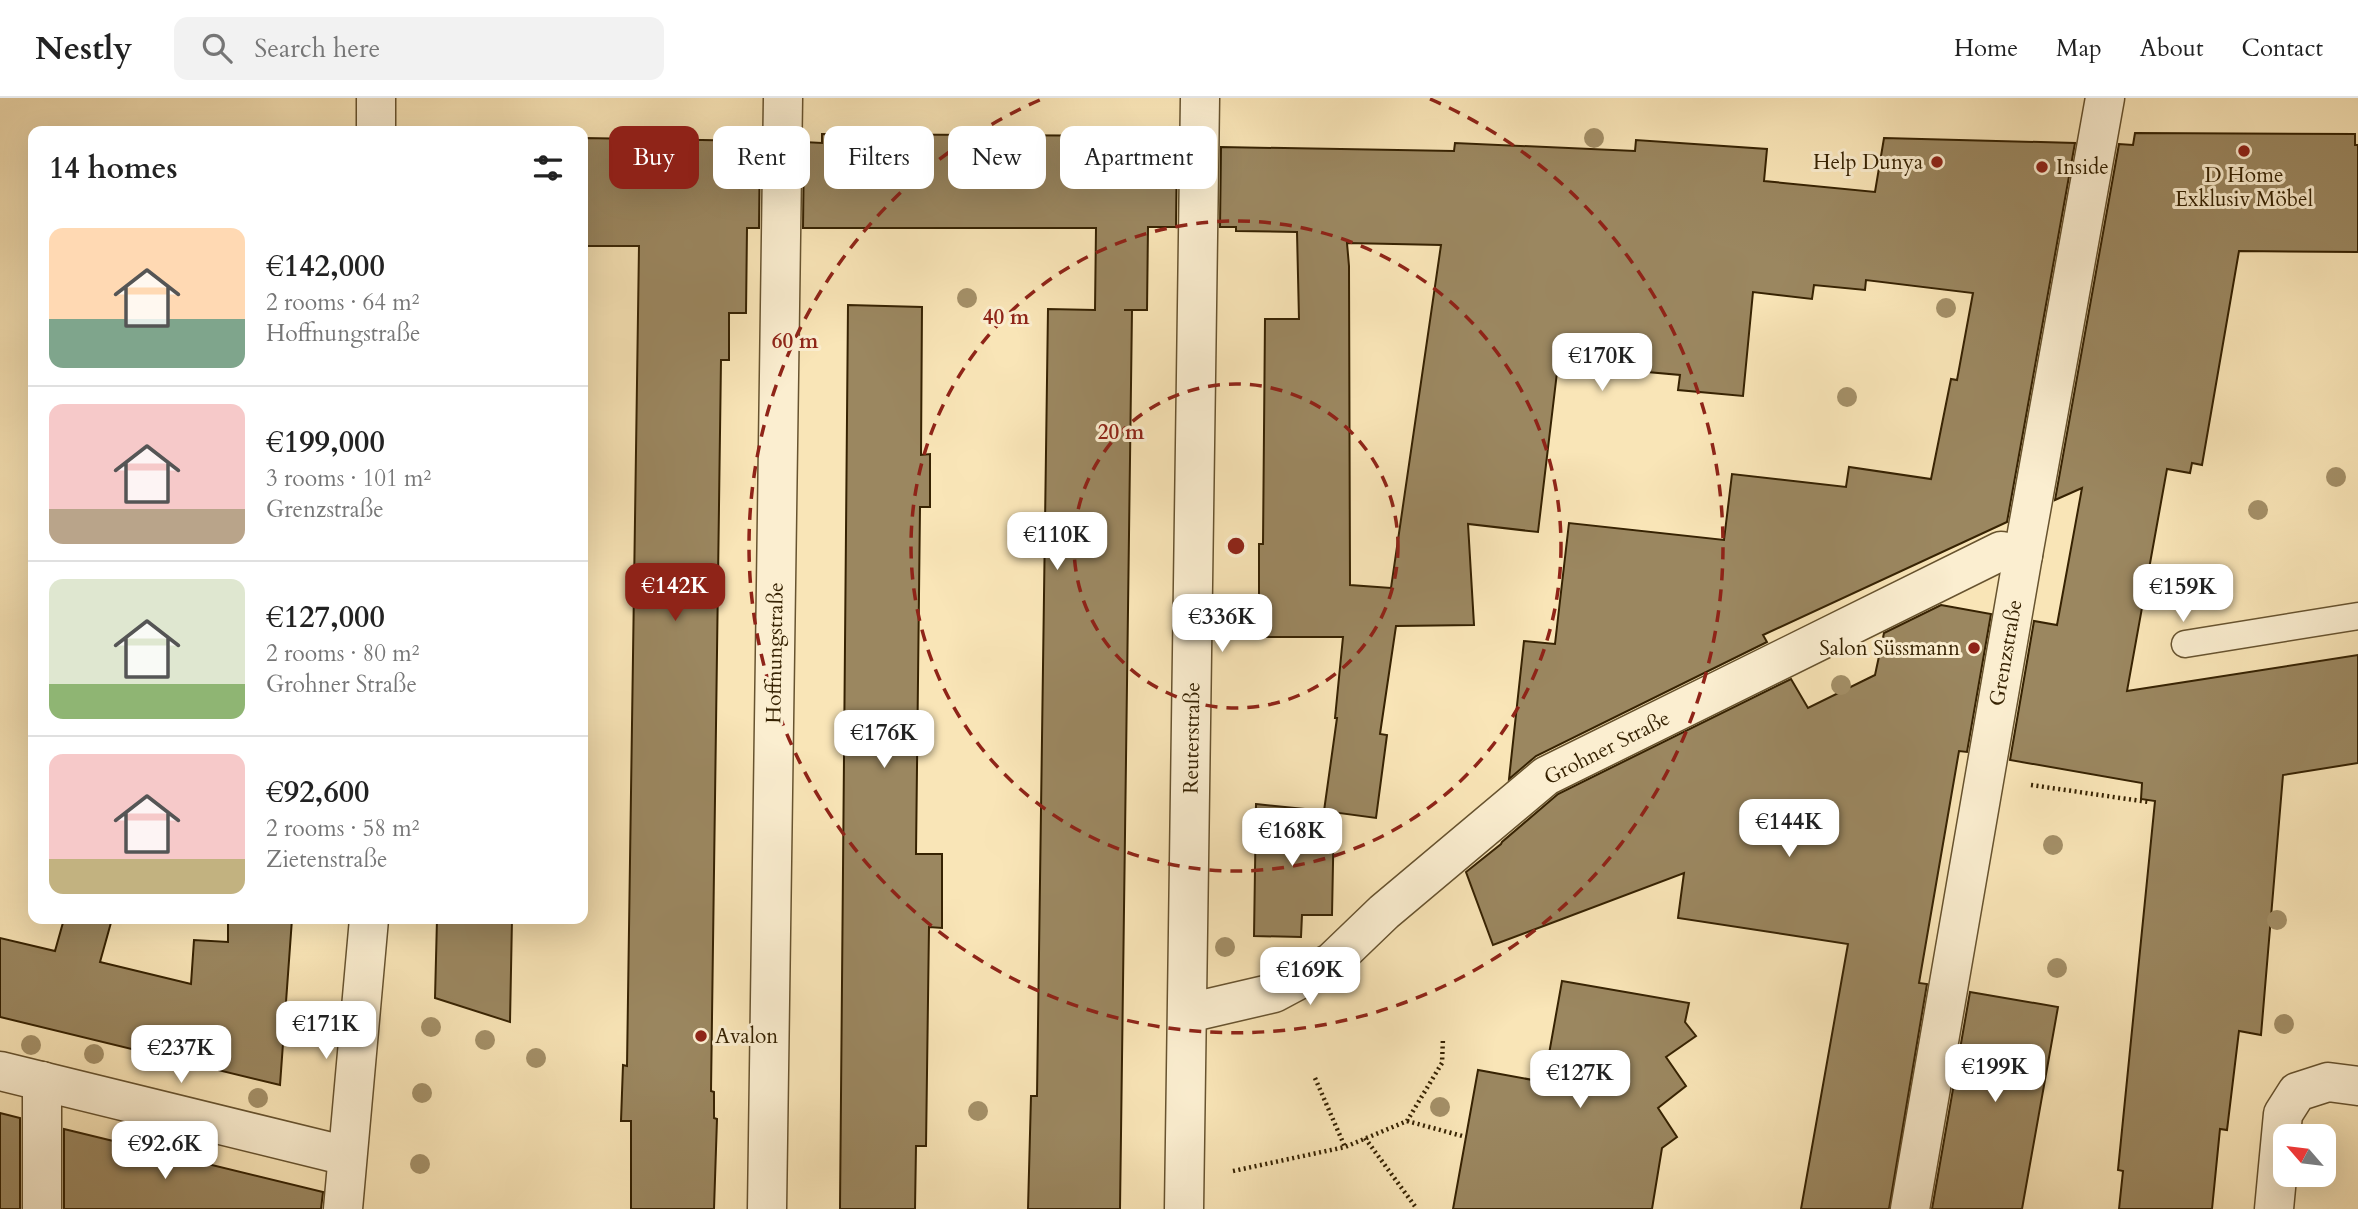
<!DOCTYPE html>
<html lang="en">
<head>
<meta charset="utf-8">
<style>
  :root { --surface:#fff; --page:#f2f2f2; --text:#222; --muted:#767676; --line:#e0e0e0; --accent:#8f2418 }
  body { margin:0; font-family:Cardo,serif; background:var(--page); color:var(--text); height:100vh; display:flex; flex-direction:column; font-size:26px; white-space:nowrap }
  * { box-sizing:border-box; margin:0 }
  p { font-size:23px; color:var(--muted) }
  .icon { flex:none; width:38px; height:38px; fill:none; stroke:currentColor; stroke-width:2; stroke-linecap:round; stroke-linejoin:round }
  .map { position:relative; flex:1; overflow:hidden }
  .sheet { position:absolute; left:28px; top:28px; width:560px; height:798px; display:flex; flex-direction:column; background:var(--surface); border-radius:14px; box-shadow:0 7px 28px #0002 }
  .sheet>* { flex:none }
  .hud { position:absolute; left:609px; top:28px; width:665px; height:63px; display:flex; gap:14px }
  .needle { width:46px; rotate:298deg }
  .fabs { position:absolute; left:2273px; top:1026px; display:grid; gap:14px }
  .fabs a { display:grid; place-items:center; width:63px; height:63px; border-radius:14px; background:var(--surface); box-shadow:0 7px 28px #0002; font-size:35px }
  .price { position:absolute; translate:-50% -60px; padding:0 16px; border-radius:14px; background:#fff; color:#222; font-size:23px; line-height:46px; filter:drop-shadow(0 2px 4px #0008) }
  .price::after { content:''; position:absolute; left:50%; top:42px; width:21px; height:16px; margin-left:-10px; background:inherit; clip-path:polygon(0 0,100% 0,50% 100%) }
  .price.selected { background:var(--accent); color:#fff }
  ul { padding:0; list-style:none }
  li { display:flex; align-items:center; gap:21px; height:175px; padding:0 21px }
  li+li { border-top:2px solid var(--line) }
  li span { display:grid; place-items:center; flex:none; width:196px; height:140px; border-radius:14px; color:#555 }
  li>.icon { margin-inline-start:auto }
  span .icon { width:84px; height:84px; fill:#fffc; stroke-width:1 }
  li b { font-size:30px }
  h2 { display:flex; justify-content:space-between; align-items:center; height:84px; padding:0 21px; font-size:30px }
  .chip { padding:0 24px; border-radius:14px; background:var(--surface); box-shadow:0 7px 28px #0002; font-size:24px; line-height:63px }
  .chip.selected { background:var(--accent); color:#fff }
  header { display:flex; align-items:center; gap:42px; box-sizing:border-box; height:98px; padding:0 35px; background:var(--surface); border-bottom:2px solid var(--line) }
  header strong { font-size:33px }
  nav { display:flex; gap:38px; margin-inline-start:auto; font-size:24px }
  .search { width:490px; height:63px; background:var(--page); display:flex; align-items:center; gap:18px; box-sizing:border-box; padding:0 24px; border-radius:14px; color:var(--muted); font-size:26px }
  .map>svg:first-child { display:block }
  .building { fill:#9b8760; stroke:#362202; stroke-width:2; fill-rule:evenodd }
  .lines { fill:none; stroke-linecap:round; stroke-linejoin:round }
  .lane-casing { stroke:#67532f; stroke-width:29 }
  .street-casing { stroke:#67532f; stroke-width:41 }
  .path { stroke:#362202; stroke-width:4.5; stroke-dasharray:2 3.5; stroke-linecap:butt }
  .lane { stroke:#fbeed0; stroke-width:26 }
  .street { stroke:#fbeed0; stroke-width:38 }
  .tree { fill:#a49068 }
  .ring { fill:none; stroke:#8f2418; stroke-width:3.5; stroke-dasharray:12 9 }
  .poi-dot { fill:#8f2418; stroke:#fbeed0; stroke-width:2.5 }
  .labels { text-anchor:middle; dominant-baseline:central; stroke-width:6; stroke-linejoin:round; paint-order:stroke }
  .poi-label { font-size:21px; fill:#362202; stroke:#fbeed0; text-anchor:end }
  .street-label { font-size:21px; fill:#362202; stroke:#fbeed0 }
  .centre { fill:#8f2418; stroke:#fbeed0; stroke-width:3.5 }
  .ring-label { font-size:21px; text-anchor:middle; font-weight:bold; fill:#8f2418; stroke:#fbeed0; stroke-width:6; stroke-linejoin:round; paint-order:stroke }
</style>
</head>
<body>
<header>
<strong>Nestly</strong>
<div class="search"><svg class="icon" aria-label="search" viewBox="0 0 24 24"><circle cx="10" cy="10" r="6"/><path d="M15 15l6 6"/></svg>Search here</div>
<nav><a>Home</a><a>Map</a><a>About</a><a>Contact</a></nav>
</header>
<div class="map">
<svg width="2358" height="1111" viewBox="0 0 2358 1111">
  <rect width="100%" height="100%" fill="#f9e5b7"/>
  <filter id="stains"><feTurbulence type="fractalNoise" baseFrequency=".00286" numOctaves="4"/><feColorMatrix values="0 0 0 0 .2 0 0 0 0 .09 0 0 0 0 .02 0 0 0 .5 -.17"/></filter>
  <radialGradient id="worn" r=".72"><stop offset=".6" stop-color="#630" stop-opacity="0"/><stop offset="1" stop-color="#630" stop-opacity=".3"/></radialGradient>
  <!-- building -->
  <g class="building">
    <polygon points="2135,35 2355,36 2355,47 2358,47 2358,154 2239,153 2202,367 2192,365 2190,375 2167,371 2127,593 2358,557 2358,665 2283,677 2261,937 2239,933 2227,1032 2220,1031 2212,1111 2119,1111 2123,1073 2118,1072 2155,703 2141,701 2142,685 2010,662 2034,523 2057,527 2082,390 2055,402 2119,46 2133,47"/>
    <polygon points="822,36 1156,38 1155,49 1177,49 1176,129 1148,129 1147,212 1124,212 1132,212 1120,1111 1028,1111 1031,998 1037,998 1048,211 1095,212 1096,130 803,130 804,44 822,45"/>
    <polygon points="583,40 760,43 759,130 747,130 746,215 729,215 729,262 721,262 711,993 714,994 714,1020 717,1021 714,1111 631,1111 631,1023 621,1023 623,967 627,968 639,148 583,148"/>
    <path d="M1884,40l191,5 -68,379 -244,113 4,7 -231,114 -27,23 15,-138 31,3 14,-121 155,17 8,-66 114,13 3,-20 82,12 20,-100 6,1 16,-87 -107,-13 -1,10 -51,-5 -2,14 -59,-7 -10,104 -65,-6 2,-15 -122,-11 -20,168 -70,-8 6,101 -78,1 -16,108 7,1 -11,83 -52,-7 13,-93h-2l8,-81h-84v-93h4l2,-225h34l-2,-87 -61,-1v-4h-16l1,-80 233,4 1,-8 180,8 1,-11 131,9 -3,32 111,11zM1347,145l94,2 -50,343 -41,-3 -1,-319z"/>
    <polygon points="848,207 922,209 921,357 930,356 930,409 920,409 916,756 942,756 942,830 929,829 926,1048 916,1048 915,1111 840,1111"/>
    <polygon points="1941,507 1991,516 1967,654 1959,653 1919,885 1927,886 1889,1111 1801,1111 1848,846 1678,820 1684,775 1493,847 1466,774 1501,746 1502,744 1558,696 1791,581 1808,610 1875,577 1884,535"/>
    <polygon points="1256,706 1334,714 1332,817 1302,817 1301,839 1254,838"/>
    <polygon points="64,821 112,821 100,864 191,886 194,842 228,844 228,821 292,821 280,987 0,919 0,840 55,853"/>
    <polygon points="437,821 512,821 510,924 435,900"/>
    <polygon points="1562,883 1689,905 1685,924 1696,938 1666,959 1686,988 1658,1010 1677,1039 1662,1050 1652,1111 1453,1111 1478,972 1544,984"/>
    <polygon points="1970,894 2058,909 2022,1111 1932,1111"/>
    <polygon points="0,1015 20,1020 20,1111 0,1111"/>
    <polygon points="64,1031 323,1094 321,1111 64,1111"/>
  </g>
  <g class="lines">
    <defs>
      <polyline id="lane" points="2185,546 2358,518"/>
      <g id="street">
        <polyline points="376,0 376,33"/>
        <polyline points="1188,915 1274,895 1332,864 1384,814 1546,678 2001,453 2023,457"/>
        <polyline points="0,973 347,1058"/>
        <polyline points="42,1111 42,983"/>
        <polyline points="343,1111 369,821"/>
        <polyline points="767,1111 783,0"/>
        <polyline points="1184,1111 1200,0"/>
        <polyline points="1910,1111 2023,457 2105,0"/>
        <polyline points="2274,1111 2283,1016 2297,994 2328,984 2358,988"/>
      </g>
    </defs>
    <!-- lane casing -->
    <use href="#lane" class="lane-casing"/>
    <!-- street casing -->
    <use href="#street" class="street-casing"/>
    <!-- path -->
    <g class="path">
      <polyline points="2031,687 2148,704"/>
      <polyline points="1315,980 1345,1049"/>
      <polyline points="1407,1023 1466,1039"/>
      <polyline points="1365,1040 1417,1111"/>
      <polyline points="1233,1073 1345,1049 1407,1023 1442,965 1443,940"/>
    </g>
    <!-- lane -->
    <use href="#lane" class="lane"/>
    <!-- street -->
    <use href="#street" class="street"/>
  </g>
  <!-- trees -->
  <g class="tree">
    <circle cx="1594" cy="40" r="10"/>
    <circle cx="967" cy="200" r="10"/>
    <circle cx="1946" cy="210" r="10"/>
    <circle cx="1847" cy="299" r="10"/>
    <circle cx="2336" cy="379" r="10"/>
    <circle cx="2258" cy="412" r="10"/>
    <circle cx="1841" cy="587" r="10"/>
    <circle cx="2053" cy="747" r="10"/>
    <circle cx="2277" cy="822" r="10"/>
    <circle cx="1225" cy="849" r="10"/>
    <circle cx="2057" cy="870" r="10"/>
    <circle cx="2284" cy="926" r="10"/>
    <circle cx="431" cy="929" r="10"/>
    <circle cx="485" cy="942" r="10"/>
    <circle cx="31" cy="947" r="10"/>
    <circle cx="94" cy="956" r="10"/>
    <circle cx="536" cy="960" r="10"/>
    <circle cx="422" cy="995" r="10"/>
    <circle cx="258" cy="1000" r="10"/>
    <circle cx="1440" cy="1009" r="10"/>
    <circle cx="978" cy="1013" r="10"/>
    <circle cx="420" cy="1066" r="10"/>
  </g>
  <!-- distance rings -->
  <g class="ring">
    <circle cx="1236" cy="448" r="162"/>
    <circle cx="1236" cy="448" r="325"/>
    <path d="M1430 1A487 487 0 1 1 1042 1"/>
  </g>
  <!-- markers -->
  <g class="poi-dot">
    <circle cx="2244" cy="53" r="7"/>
    <circle cx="1937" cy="64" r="7"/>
    <circle cx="2042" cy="69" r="7"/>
    <circle cx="1974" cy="550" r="7"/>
    <circle cx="701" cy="938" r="7"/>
  </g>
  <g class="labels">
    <!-- poi labels -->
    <g class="poi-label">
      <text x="1923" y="64">Help Dunya</text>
      <text x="2056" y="69" text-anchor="start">Inside</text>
      <text x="2244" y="77" text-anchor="middle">D Home<tspan x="2244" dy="24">Exklusiv Möbel</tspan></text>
      <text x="1960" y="550">Salon Süssmann</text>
      <text x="715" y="938" text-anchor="start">Avalon</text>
    </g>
    <!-- street labels -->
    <g class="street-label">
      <text transform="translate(775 555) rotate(-89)">Hoffnungstraße</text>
      <text transform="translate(2006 555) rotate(-80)">Grenzstraße</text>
      <text transform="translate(1192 640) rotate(-89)">Reuterstraße</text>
      <text transform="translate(1607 650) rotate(-27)">Grohner Straße</text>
    </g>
  </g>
  <circle cx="1236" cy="448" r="10" class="centre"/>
  <g class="ring-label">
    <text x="1006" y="226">40 m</text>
    <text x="795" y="250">60 m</text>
    <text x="1121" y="341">20 m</text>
  </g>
  <rect width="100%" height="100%" filter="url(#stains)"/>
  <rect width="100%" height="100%" fill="url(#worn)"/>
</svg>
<div class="fabs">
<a><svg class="needle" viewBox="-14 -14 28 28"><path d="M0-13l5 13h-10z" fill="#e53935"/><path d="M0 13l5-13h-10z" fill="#767676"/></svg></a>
</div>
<b class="price" style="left:1602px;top:295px">€170K</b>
<b class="price" style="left:1057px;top:474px">€110K</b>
<b class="price selected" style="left:675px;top:525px">€142K</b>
<b class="price" style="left:2183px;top:526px">€159K</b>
<b class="price" style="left:1222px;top:556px">€336K</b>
<b class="price" style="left:884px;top:672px">€176K</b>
<b class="price" style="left:1789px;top:761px">€144K</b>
<b class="price" style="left:1292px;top:770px">€168K</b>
<b class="price" style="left:1310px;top:909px">€169K</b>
<b class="price" style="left:326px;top:963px">€171K</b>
<b class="price" style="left:181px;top:987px">€237K</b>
<b class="price" style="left:1995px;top:1006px">€199K</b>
<b class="price" style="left:1580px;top:1012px">€127K</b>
<b class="price" style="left:165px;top:1083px">€92.6K</b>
<div class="hud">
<a class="chip selected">Buy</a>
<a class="chip">Rent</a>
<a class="chip">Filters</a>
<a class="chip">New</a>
<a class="chip">Apartment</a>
</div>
<section class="sheet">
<h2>14 homes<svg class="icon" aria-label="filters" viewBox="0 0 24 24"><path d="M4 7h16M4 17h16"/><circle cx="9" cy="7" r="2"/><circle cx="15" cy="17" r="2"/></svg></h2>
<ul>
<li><span style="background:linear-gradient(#ffd9b3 65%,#7fa58c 0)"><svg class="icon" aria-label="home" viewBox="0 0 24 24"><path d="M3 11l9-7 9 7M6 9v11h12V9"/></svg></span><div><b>€142,000</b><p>2 rooms · 64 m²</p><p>Hoffnungstraße</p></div></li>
<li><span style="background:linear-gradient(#f6c9c9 75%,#b9a48a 0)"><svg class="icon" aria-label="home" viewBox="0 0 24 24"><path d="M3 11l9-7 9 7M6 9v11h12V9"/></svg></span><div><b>€199,000</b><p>3 rooms · 101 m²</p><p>Grenzstraße</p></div></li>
<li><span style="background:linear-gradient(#dfe7d0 75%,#8fb573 0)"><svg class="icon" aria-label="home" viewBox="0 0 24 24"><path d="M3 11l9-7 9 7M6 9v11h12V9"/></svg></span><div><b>€127,000</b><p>2 rooms · 80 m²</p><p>Grohner Straße</p></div></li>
<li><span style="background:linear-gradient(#f6c9c9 75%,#c2b280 0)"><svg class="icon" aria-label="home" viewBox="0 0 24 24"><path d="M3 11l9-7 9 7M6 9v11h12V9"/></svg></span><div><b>€92,600</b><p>2 rooms · 58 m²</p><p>Zietenstraße</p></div></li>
</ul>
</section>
</div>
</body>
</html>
